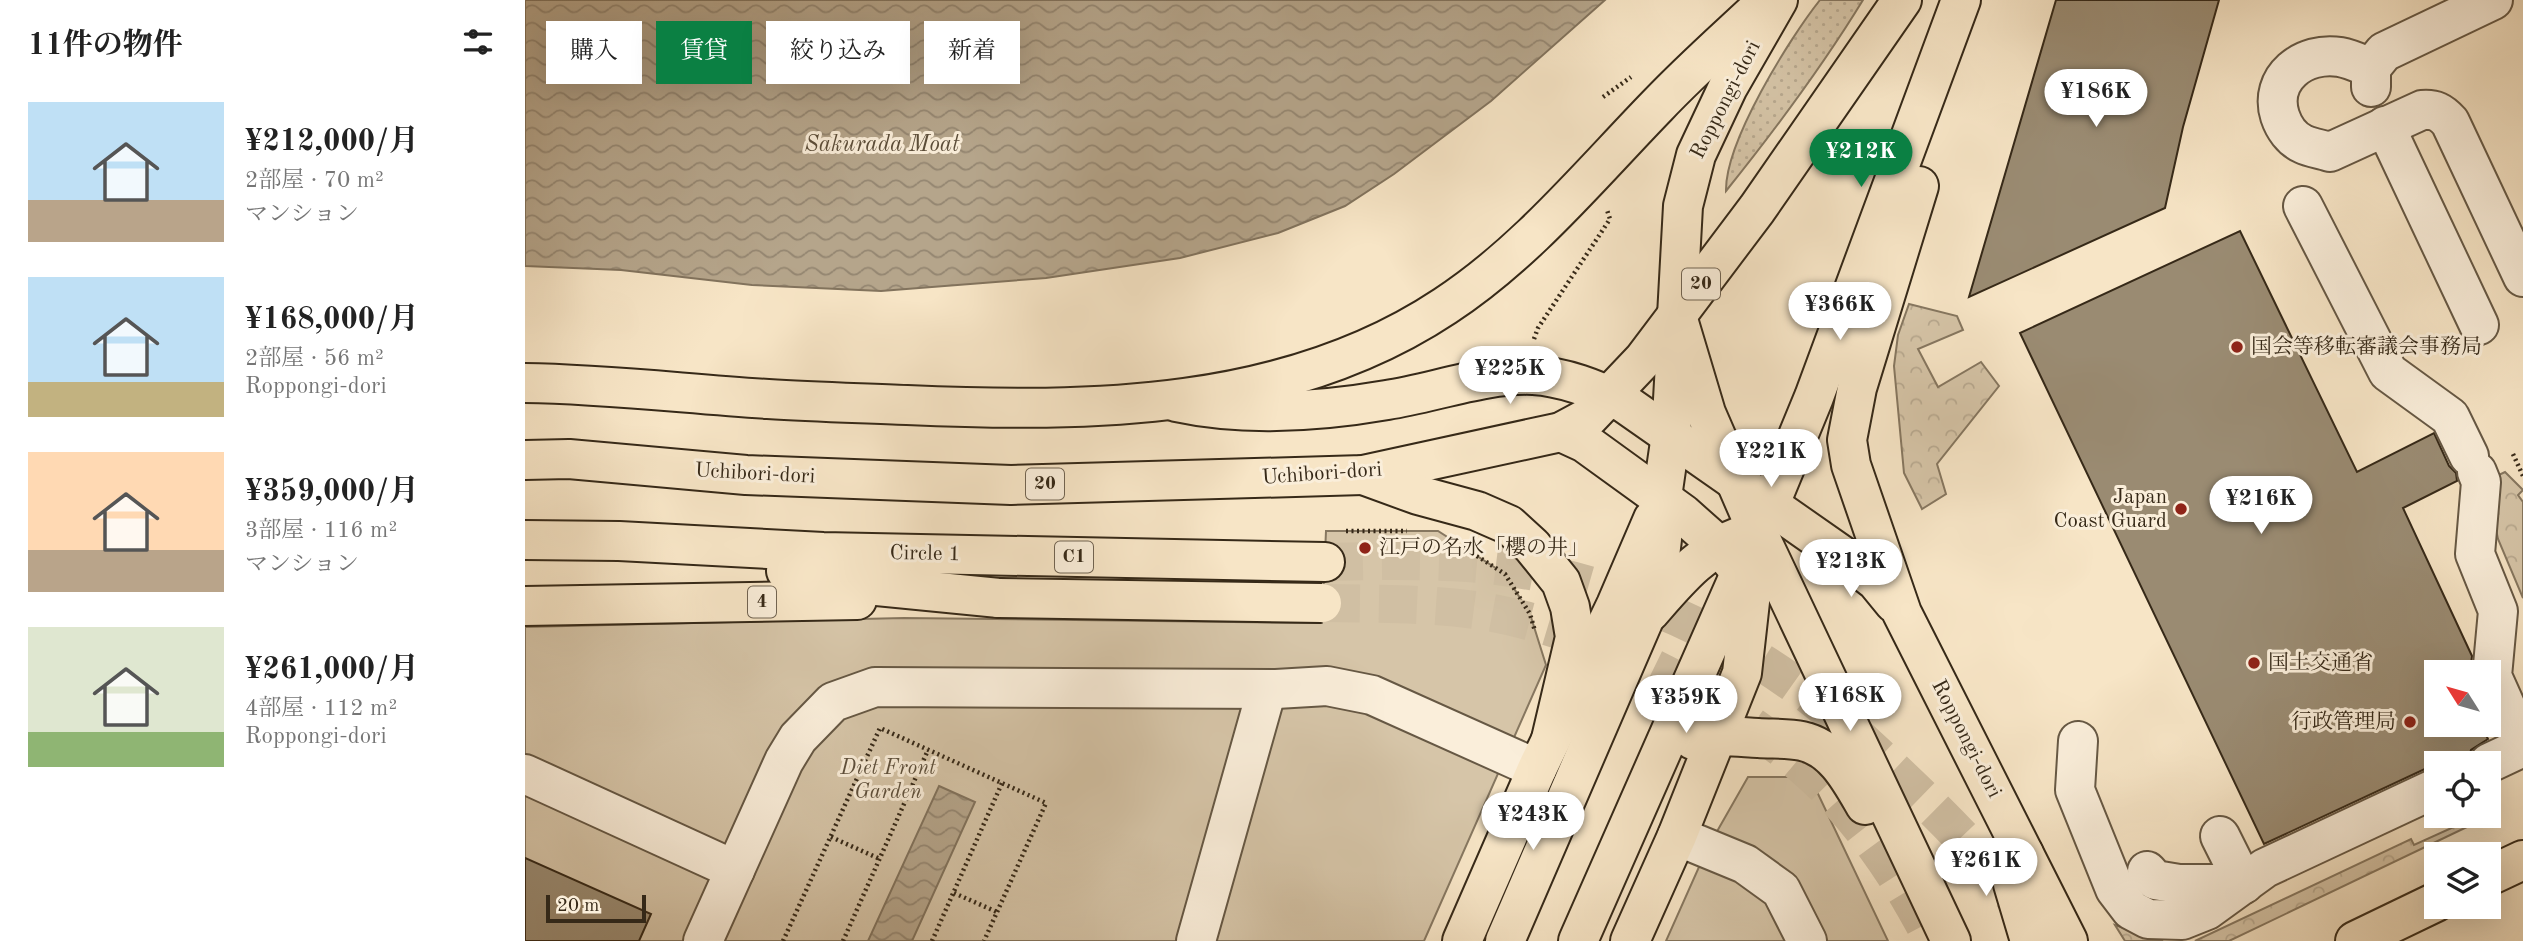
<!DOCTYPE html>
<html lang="ja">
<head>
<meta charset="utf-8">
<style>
  :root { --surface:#fff; --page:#f2f2f2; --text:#222; --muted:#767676; --accent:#0b8043 }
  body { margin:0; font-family:"Old Standard TT","Noto Serif JP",serif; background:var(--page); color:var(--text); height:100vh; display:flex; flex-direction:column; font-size:26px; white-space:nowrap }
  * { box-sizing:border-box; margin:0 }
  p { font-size:23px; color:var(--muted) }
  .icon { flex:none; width:38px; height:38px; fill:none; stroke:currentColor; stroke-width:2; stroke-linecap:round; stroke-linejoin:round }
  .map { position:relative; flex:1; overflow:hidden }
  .side { display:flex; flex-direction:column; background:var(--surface); width:525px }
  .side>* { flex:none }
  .banner { position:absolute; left:21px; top:21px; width:665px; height:63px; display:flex; gap:14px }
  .needle { width:46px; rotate:307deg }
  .buttons { position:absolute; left:1899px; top:660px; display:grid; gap:14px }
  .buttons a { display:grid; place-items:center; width:77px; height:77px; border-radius:0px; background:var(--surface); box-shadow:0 7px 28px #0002; font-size:35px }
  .scale { position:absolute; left:21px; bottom:18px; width:100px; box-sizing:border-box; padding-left:7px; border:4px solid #362918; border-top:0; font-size:19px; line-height:24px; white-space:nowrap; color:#362918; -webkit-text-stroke:5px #faeeda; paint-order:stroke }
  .price { position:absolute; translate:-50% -60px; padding:0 16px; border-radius:24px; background:#fff; color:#222; font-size:23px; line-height:46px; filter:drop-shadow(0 2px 4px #0008) }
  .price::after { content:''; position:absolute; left:50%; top:42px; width:21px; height:16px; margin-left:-10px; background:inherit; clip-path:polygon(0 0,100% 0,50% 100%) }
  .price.current { background:var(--accent); color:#fff }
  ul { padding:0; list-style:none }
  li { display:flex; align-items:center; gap:21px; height:175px; padding:0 28px }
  li span { display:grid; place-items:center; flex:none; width:196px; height:140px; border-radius:0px; color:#555 }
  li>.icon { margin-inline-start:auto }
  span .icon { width:84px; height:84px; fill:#fffc; stroke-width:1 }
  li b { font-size:30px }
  h2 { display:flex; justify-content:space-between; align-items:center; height:84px; padding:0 28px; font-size:30px }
  .chip { padding:0 24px; border-radius:0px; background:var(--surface); box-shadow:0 7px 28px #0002; font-size:24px; line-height:63px }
  .chip.current { background:var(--accent); color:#fff }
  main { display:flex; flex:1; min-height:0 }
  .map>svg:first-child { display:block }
  .grass { fill:url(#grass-dots); stroke:#867760; stroke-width:2 }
  .forest { fill:url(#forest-crowns); stroke:#867760; stroke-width:2 }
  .green { fill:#d6c5a8; stroke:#867760; stroke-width:2 }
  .water { fill:url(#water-waves); stroke:#82735d; stroke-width:2 }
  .building { fill:#9a8b72; stroke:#362918; stroke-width:2 }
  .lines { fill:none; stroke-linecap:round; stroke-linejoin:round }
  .highway-tunnel { stroke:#d0bfa3; stroke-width:38; stroke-dasharray:38 19; stroke-linecap:butt }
  .minor-casing { stroke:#665844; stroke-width:42 }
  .major-casing { stroke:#362918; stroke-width:42 }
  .highway-casing { stroke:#362918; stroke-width:42 }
  .path { stroke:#362918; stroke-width:4.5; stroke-dasharray:2 3.5; stroke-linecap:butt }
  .minor { stroke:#faeeda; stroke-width:38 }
  .major { stroke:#f7e5c6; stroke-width:38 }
  .highway { stroke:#f7e5c6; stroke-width:38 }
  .highway-bridge-casing { stroke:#362918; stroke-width:42; stroke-linecap:butt }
  .highway-bridge { stroke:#f7e5c6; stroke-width:38 }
  .poi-dot { fill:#8f2418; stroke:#faeeda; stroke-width:2.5 }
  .labels { text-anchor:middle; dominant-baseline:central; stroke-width:6; stroke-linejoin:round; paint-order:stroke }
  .shield { fill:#faeeda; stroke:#716452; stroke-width:2 }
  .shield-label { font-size:19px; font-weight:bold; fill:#362918 }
  .street-label { font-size:21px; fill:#362918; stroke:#faeeda }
  .poi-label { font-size:21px; fill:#362918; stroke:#faeeda; text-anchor:start }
  .park-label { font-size:21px; font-style:italic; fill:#5e503c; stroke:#faeeda }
  .water-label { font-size:23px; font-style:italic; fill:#5c4e3a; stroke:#faeeda }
</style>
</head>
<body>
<main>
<section class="side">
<h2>11件の物件<svg class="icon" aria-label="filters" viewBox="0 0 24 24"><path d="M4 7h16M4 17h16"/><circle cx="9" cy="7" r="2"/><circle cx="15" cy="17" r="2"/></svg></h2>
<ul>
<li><span style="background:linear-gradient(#bfe0f5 70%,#b9a48a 0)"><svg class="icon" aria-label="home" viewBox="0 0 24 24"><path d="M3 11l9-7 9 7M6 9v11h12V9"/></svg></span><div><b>¥212,000/月</b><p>2部屋 · 70 m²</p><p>マンション</p></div></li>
<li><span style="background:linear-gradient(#bfe0f5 75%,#c2b280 0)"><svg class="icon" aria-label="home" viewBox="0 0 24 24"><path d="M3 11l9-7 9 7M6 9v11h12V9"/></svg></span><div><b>¥168,000/月</b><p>2部屋 · 56 m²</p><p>Roppongi-dori</p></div></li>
<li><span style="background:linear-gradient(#ffd9b3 70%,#b9a48a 0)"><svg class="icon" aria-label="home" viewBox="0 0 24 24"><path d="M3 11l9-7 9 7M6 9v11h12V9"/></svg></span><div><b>¥359,000/月</b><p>3部屋 · 116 m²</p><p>マンション</p></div></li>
<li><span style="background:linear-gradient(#dfe7d0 75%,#8fb573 0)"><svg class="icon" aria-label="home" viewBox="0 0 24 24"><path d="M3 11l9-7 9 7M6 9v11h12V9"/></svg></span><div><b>¥261,000/月</b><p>4部屋 · 112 m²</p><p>Roppongi-dori</p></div></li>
</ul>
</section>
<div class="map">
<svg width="1998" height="941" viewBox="0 0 1998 941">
  <defs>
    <pattern id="grass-dots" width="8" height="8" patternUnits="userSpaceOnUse" patternTransform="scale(1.75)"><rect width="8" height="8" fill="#d6c5a8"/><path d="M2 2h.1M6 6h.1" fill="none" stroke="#b8a990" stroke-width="1.8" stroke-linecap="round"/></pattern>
    <pattern id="forest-crowns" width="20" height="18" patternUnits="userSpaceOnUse" patternTransform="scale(1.75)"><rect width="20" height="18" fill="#d6c5a8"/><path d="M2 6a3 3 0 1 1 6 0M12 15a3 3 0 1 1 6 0" fill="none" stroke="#b8a990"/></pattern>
    <pattern id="water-waves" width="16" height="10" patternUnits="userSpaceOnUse" patternTransform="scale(1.75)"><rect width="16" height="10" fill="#b5a58b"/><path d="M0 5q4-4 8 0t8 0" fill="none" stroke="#948671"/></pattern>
  </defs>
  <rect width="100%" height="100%" fill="#f7e5c6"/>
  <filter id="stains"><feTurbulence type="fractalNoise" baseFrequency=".00286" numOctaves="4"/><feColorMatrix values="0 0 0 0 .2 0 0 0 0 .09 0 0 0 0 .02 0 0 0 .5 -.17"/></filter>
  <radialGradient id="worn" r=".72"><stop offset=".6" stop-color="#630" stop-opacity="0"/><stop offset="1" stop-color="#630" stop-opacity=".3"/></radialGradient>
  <!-- grass -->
  <path class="grass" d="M1295,0h43c-41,67 -88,130 -137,191 -1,-49 63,-152 94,-191z"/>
  <!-- forest -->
  <g class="forest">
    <polygon points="1384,304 1432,316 1438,330 1393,349 1413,387 1456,362 1474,386 1412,464 1421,494 1397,509 1379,473 1369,366 1373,335"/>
    <polygon points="1980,472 1998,490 1993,495 1998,502 1998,598 1973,539 1961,481"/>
    <polygon points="1964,810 1967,815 1704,941 1670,941 1886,839 1889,845 1953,816 1964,816"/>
    <polygon points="1590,925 1638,941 1600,941"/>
  </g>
  <!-- green -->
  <g class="green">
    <polygon points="801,531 913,531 980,574 1005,614 1021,665 899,941 0,941 0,627 379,618 797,623"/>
    <polygon points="1223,777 1285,777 1363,941 1141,941 1182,849"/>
  </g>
  <!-- water -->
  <g class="water">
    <polygon points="0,0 1080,0 966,101 869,174 820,206 753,233 655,258 521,278 356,291 227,285 96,270 0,266"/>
    <polygon points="414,786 450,802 387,941 343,941"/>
  </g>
  <!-- building -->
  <g class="building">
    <polygon points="1531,0 1694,0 1658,127 1640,208 1444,297"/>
    <polygon points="1715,231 1832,472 1909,433 1924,466 1931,473 1932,481 1878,508 1947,656 1945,672 1911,672 1911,724 1955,724 1963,739 1946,750 1944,757 1931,763 1911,763 1911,766 1902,768 1739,844 1495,333"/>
    <polygon points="0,858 126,914 114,941 0,941"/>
  </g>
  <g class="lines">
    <!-- highway-tunnel -->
    <g class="highway-tunnel">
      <path d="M800,562c47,-1 95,-2 143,1 120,9 240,57 337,129 29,22 56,48 83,73 50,47 100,96 140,151"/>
      <path d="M797,603c53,1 107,0 160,8 122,20 272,98 356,189 39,43 69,90 95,141"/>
    </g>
    <defs>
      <g id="minor">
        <path d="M1846,68c-10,-4 -20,-9 -31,-11 -36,-6 -72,21 -60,59 4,12 12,23 23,28 8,4 18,5 27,8l92,-42c13,-1 19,2 28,12l73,155"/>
        <polyline points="1846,87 1846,68 1859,52 1968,0"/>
        <polyline points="1860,126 1954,325"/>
        <polyline points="1778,206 1863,372 1925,417 1944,456"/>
        <polyline points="1952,472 1956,482 1950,554 1973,611 1967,676 1998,745"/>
        <polyline points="1553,741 1550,790 1590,889 1606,910 1623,919 1657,920 1682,910 1740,868 1911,788"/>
        <polyline points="1964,763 1998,747"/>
        <polyline points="0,774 210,870"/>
        <polyline points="1152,836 1220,864 1256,890 1282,941"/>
        <polyline points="1622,871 1630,880 1654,884 1719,884 1695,836"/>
        <polyline points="178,941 259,761 273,738 308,702 350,687 751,689 802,686 847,695 1012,769"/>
        <polyline points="671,941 742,689"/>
      </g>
      <g id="major">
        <polyline points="1253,0 1203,87 1171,155 1158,206 1152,316 1181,413 1233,533 1426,941"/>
        <polyline points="1394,186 1332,388 1322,440 1326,465 1377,613 1543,941"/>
        <path d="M651,402c69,15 142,10 211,-2 46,-7 99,-27 146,-25 32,2 62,14 91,28l226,158 26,20 18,22"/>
        <polyline points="1036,432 1060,443 1158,514 1194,546 1229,588"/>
        <path d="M1125,612c28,-32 52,-62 93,-77"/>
        <path d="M1168,740c22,-6 43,-3 65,-2 15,1 30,0 44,3 32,7 48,38 63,64"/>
        <polyline points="1499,854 1488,884 1505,941"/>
        <polyline points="1964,876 1998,860"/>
        <polyline points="937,941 1012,769 1091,605 1128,519"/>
        <polyline points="980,941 1120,617 1133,573 1137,539 1137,497 1146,435 1151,346"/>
        <polyline points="1053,941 1233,533 1289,397 1436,0"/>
        <polyline points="1105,941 1152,836 1217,673 1229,566"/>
        <polyline points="1830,941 1911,902"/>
      </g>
      <g id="highway">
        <path d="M0,383c81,1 162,11 243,16 46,3 93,4 139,6 183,8 380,6 538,-99 81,-53 145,-131 212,-200 35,-37 74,-71 111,-106"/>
        <polyline points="0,460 44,459 221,475 486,485 838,475 1036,432 1064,417 1119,359 1232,209 1377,0"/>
        <polyline points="838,475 893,495 952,511 984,525 1007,546 1036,582 1045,607 1050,637 1026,739"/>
        <polyline points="0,540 94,541 298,552 800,562"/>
        <polyline points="261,571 352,586 474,598"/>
        <polyline points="0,606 332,600"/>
      </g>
    </defs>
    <!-- minor casing -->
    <use href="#minor" class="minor-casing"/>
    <!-- major casing -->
    <use href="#major" class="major-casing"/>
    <!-- highway casing -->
    <use href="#highway" class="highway-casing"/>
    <!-- path -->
    <g class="path">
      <polyline points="1078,97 1106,77"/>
      <polyline points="1009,339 1013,328 1085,219 1082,210"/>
      <polyline points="1988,454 1998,476"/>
      <polyline points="821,531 882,531"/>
      <polyline points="938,547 980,574 1005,614 1010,631"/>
      <polyline points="306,837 355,859"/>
      <polyline points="429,893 472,912"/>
      <polyline points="258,941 355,728 521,803 459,941"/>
      <polyline points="318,941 403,750"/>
      <polyline points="407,941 477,783"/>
    </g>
    <!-- minor -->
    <use href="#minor" class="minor"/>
    <!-- major -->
    <use href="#major" class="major"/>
    <!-- highway -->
    <use href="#highway" class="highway"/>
    <defs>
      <polyline id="highway-bridge" points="474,598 797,603"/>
    </defs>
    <!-- highway-bridge casing -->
    <use href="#highway-bridge" class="highway-bridge-casing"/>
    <!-- highway-bridge -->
    <use href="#highway-bridge" class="highway-bridge"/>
  </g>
  <!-- markers -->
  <g class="poi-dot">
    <circle cx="1712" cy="347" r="7"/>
    <circle cx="1656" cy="509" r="7"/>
    <circle cx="840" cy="548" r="7"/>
    <circle cx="1729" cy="663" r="7"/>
    <circle cx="1885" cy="722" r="7"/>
  </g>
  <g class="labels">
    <!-- shield labels -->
    <g class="shield">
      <rect x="1157" y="268.5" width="38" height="31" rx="5"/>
      <rect x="501" y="468.5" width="38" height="31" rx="5"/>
      <rect x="530" y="541.5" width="38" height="31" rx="5"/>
      <rect x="223" y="586.5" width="28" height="31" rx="5"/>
    </g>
    <g class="shield-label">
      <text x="1176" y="284">20</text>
      <text x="520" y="484">20</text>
      <text x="549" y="557">C1</text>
      <text x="237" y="602">4</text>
    </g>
    <!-- street labels -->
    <g class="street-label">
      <text transform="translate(1201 100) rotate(-63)">Roppongi-dori</text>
      <text transform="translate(230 474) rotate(3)">Uchibori-dori</text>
      <text transform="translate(797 474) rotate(-4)">Uchibori-dori</text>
      <text transform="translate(400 554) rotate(1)">Circle 1</text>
      <text transform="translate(1441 739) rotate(63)">Roppongi-dori</text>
    </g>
    <!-- poi labels -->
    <g class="poi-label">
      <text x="1726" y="347">国会等移転審議会事務局</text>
      <text x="1642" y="497" text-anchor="end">Japan<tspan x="1642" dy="24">Coast Guard</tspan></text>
      <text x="854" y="548">江戸の名水「櫻の井」</text>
      <text x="1743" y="663">国土交通省</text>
      <text x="1871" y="722" text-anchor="end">行政管理局</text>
    </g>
    <!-- park labels -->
    <g class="park-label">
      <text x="363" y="768">Diet Front<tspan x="363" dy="24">Garden</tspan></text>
    </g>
    <!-- water labels -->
    <g class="water-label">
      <text x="357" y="144">Sakurada Moat</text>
    </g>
  </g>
  <rect width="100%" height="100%" filter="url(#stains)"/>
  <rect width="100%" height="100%" fill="url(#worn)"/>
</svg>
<div class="buttons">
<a><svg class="needle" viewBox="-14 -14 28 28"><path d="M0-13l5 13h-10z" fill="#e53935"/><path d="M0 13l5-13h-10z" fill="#767676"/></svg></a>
<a><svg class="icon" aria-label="locate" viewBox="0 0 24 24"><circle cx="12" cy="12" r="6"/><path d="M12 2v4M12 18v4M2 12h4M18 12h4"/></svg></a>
<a><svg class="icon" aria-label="layers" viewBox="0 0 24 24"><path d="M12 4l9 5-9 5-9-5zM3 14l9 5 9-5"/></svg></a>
</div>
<div class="scale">20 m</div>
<b class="price" style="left:1571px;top:129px">¥186K</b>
<b class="price current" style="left:1336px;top:189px">¥212K</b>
<b class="price" style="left:1315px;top:342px">¥366K</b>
<b class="price" style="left:985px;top:406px">¥225K</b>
<b class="price" style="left:1246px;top:489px">¥221K</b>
<b class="price" style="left:1736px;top:536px">¥216K</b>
<b class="price" style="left:1326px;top:599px">¥213K</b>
<b class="price" style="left:1325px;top:733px">¥168K</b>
<b class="price" style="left:1161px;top:735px">¥359K</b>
<b class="price" style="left:1008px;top:852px">¥243K</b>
<b class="price" style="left:1461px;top:898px">¥261K</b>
<div class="banner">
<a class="chip">購入</a>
<a class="chip current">賃貸</a>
<a class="chip">絞り込み</a>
<a class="chip">新着</a>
</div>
</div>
</main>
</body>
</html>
